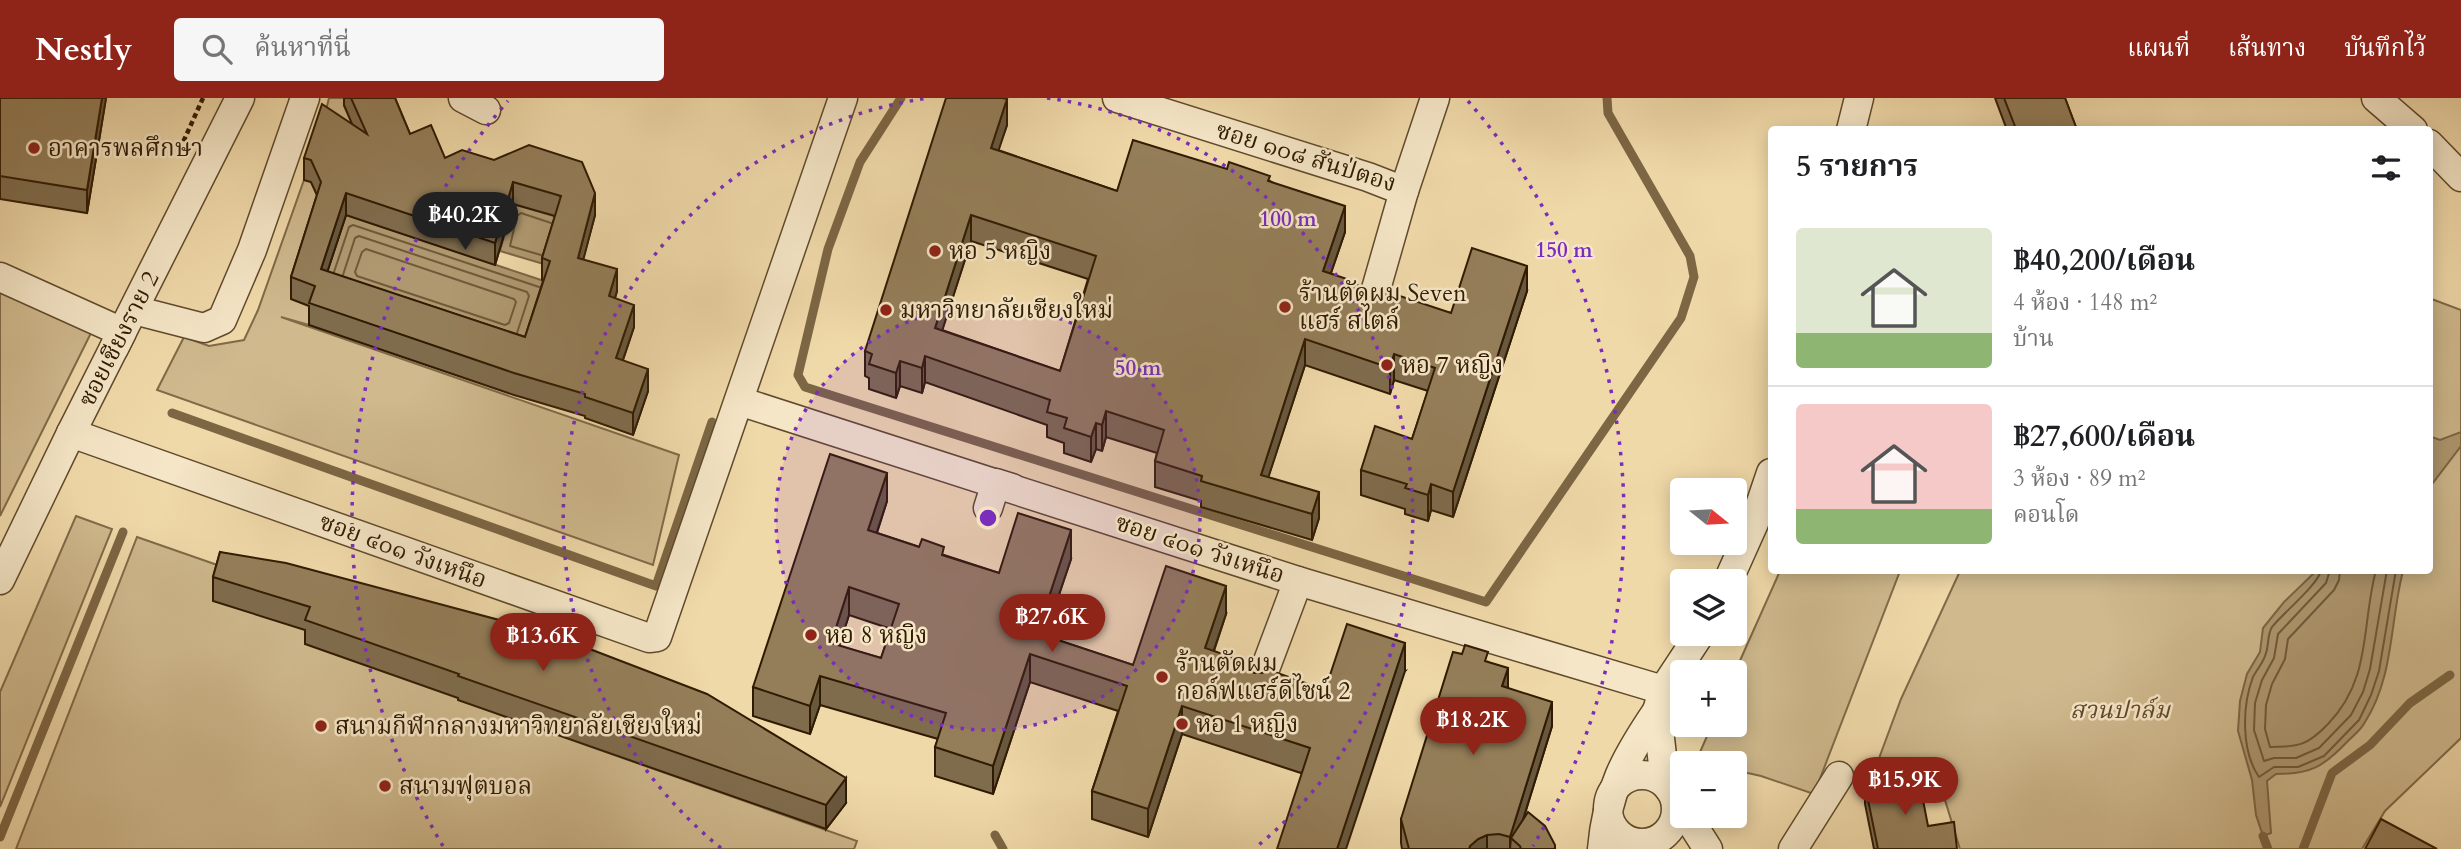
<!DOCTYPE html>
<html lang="th">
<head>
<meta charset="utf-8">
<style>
  :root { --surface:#fff; --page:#f6f6f6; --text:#202124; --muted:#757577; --line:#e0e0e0; --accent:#8f2418 }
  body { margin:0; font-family:Cardo,"Noto Serif Thai",serif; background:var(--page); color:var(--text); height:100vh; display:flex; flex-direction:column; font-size:26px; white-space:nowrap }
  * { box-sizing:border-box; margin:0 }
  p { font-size:23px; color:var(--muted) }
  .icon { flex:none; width:38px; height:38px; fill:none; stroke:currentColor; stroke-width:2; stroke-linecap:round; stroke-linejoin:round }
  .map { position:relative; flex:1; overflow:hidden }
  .details { position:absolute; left:1768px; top:28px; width:665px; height:448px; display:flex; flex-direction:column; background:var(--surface); border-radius:7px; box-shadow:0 4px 18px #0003 }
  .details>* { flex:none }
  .needle { width:46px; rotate:108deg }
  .controls { position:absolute; left:1670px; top:380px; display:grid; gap:14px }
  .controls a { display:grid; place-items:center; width:77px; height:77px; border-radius:7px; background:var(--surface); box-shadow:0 4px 18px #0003; font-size:35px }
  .price { position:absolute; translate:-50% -60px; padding:0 16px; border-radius:24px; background:var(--accent); color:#fff; font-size:23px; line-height:46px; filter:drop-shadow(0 2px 4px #0008) }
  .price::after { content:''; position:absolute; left:50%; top:42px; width:21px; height:16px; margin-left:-10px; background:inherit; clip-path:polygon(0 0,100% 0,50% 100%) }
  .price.active { background:#222; color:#fff }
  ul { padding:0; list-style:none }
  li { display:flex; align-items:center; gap:21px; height:175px; padding:0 28px }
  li+li { border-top:2px solid var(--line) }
  li span { display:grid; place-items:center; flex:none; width:196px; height:140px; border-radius:7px; color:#555 }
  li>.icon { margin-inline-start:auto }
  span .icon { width:84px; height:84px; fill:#fffc; stroke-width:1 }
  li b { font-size:30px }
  h2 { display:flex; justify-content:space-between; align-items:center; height:84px; padding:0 28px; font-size:30px }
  header { display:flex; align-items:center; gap:42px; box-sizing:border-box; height:98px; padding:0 35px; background:var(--accent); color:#fff }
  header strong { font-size:33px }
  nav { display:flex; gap:38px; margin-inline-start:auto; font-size:24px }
  .search { width:490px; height:63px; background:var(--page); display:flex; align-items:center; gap:18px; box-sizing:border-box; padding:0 24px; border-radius:7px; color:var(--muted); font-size:26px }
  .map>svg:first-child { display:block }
  .green { fill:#cfb98d; stroke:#806a48; stroke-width:2 }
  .water { fill:#af9870; stroke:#7c6644; stroke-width:2 }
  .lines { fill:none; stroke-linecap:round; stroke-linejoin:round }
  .shore { stroke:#705a39; stroke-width:2 }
  .stream { stroke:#7c6644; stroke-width:9 }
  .minor-casing { stroke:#604a2c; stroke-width:31 }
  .path { stroke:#301b02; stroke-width:4.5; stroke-dasharray:5 3.5; stroke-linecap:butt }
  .minor { stroke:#f5e6c7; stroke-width:28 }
  .wall { fill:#7f6c4d; stroke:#301b02; stroke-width:2; fill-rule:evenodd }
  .shaded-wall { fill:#68583e; stroke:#301b02; stroke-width:2 }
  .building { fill:#947e59; stroke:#301b02; stroke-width:2; fill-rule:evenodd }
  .ring { fill:none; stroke:#7b2cbf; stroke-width:3.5; stroke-dasharray:3.5 7 }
  .poi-dot { fill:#8f2418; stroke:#f5e6c7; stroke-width:2.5 }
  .labels { text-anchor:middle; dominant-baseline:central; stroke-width:5; stroke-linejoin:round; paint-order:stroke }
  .poi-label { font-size:24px; fill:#301b02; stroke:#f5e6c7; text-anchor:start }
  .street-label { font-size:24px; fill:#301b02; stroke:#f5e6c7 }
  .park-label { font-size:24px; font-style:italic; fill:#604a2c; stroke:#f5e6c7 }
  .centre { fill:#7b2cbf; stroke:#f5e6c7; stroke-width:3.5 }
  .ring-label { font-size:21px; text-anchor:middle; font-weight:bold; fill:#7b2cbf; stroke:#f5e6c7; stroke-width:5; stroke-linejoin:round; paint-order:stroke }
</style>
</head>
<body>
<header>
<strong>Nestly</strong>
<div class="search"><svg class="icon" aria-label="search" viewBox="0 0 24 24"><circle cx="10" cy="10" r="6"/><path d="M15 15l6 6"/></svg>ค้นหาที่นี่</div>
<nav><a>แผนที่</a><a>เส้นทาง</a><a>บันทึกไว้</a></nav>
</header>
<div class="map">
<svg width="2461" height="751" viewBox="0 0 2461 751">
  <rect width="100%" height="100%" fill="#f0d9a9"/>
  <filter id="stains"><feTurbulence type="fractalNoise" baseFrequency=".00286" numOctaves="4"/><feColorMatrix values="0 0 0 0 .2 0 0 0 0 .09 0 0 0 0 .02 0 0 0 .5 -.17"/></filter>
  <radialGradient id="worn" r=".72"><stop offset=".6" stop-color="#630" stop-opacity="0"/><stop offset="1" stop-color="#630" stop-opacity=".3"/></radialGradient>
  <!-- green -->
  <g class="green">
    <polygon points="329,0 361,0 344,8 352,24 330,33 322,28"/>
    <polygon points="304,82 311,84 321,106 315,210 309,227 281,219 679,357 653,467 157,292 184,239 209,248 244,242 258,212"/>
    <polygon points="0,195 92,233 0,418"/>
    <polygon points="2429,200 2461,212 2461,640 2385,713 2362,751 1960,751 1941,689 1865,698 1901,601 1960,473 2429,472"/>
    <polygon points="76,418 112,431 0,709 0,594"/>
    <polygon points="137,439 223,469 310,533 459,600 459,602 857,743 854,751 16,751"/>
    <polygon points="1780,473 1900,473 1814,696 1761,678 1734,672 1734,665 1696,663 1712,627 1734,626 1734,576"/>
  </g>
  <!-- water -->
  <g class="water">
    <polygon points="513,106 561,120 547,167 500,153"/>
    <polygon points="346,117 550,185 525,261 321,193"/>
    <polygon points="2461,334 2461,348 2429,390 2429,338 2440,342"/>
    <path d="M2316,473h87c-13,50 -9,106 -38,151 -4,8 -12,14 -18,20 -24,25 -36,32 -71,32l-9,7 4,52 -8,3 -7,-21 -4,-35 -14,-49 2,-30 7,-27 13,-22 3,-24 21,-26z"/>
  </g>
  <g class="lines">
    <!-- shore -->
    <g class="shore">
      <polygon points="366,151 514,201 516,204 509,225 505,227 357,178 355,174 362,154"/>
      <polyline points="541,157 510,148 517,118 521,115 551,125"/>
      <polyline points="334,174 349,129 353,127 539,189"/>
      <polyline points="343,177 355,140 359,138 527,194 529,198 517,235"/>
      <path d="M2321,472c-2,14 -38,43 -49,57 -5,8 -3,18 -6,26 -2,9 -9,16 -13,24 -11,29 -12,74 6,100l15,-10h24l26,-11 35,-36 12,-25 8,-24 17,-101"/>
      <polyline points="2330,472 2326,485 2278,536 2274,560 2262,582 2255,605 2254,632 2264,663 2274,660 2296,660 2319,650 2351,617 2363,594 2370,571 2387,472"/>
      <path d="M2340,472l-1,10 -5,10 -46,49 -3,20 -13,25 -6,21 -1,24 5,18c29,0 38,-2 58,-23 44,-46 33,-97 48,-154"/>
    </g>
    <!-- stream -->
    <g class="stream">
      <polyline points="901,0 860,64 828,151 798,277 805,289 1486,504 1681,220 1694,179 1690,158 1608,15 1607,0"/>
      <polyline points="172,315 656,488 712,324"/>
      <polyline points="995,737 1003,751"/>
      <polyline points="2263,738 2268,751"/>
      <polyline points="0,739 123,434"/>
      <polyline points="2303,751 2332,675 2370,647 2410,605 2450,577"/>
    </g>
    <defs>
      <g id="minor">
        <polyline points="463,0 486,12"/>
        <polyline points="1117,0 1368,79 1404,93 1435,0"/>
        <polyline points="2376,0 2413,32"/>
        <polyline points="1851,32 1859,0"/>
        <polyline points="2429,46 2461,79"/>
        <polyline points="0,179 122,234 114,250"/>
        <polyline points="1372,205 1404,93"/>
        <polyline points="134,212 204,230 222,222 252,152 305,0"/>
        <polyline points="739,303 1298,483 1663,592"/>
        <polyline points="71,335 649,540 657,539 843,0"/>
        <polyline points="988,410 996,385 1012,390"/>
        <polyline points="0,482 71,335 240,0"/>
        <polyline points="1728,483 1754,425 1771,375"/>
        <polyline points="1259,587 1298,483"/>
        <circle cx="1642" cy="711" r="34"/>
        <polyline points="1673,696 1665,685 1657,613 1663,592 1700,536"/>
        <polyline points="1687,718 1708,751"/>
        <path d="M1602,751c5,-58 23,-91 55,-138"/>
        <polyline points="1793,751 1839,678"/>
      </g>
    </defs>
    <!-- minor casing -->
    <use href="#minor" class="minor-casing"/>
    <!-- path -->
    <polyline class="path" points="180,51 203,0"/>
    <!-- minor -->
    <use href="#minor" class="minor"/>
  </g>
  <!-- wall -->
  <g class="wall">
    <polygon points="0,0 106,0 87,115 0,101"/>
    <path d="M344,0h51l15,36 35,24 49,2 101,55 -12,44 34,32 -2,7 19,29 -11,33 25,31 -15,44 -48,-17v-2l-71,-21 -205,-70v-19l-18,-7v-22l26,-82 -6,-13 -7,-2v-22l48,-34 -8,-19zM513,106l42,12 -13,42v22l1,1 -18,56 -198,-65 19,-57 149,50z"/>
    <polygon points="1995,0 2065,0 2077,32 2007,32"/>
    <path d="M1007,27l-9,25 119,41 110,-22 43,12 75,51 -14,41 36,20 84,20 76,-22 -74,226 -22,-7 -3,11 -23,-7v-5l-44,-14v-25l51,-31 16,-48 -34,-11 -4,14 -85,-29 -37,112 51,41 -7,22 -111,-33v-6l-46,-14v-26l2,-8 -51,-16 -4,14 -6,-2 -5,13 -27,-9v-10l-17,-6v-12l-122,-43 -3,11 -22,-7 -4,12 -27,-9v-11l-4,-2v-25zM971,143l117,38 -28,92 -118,-41z"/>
    <path d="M887,403l-10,32 122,40 72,-14 -26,77 88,29 93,-51 -12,37 40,22 71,17 80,-19 -104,102 -119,-39 -34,103 -56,-18v-28l26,-80 -88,-29 -37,112 -58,-18v-29l3,-8 -118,-34 -10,29 -57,-18v-29zM849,517l42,14 -10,29 -42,-12z"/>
    <polygon points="220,454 846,705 826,731 458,602 458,600 305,546 305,532 213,503 213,479"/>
    <polygon points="1488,564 1508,590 1552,628 1523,722 1555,751 1402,751 1401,745 1401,721"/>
    <polygon points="1865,687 1957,751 1874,751 1865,706"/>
  </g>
  <!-- shaded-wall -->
  <g class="shaded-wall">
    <polygon points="102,0 106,0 87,115 87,92"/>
    <polygon points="1007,1 1007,27 991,75 991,50"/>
    <polygon points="513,84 513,106 495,167 495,145"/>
    <polygon points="346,95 346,117 321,193 321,171"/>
    <polygon points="595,95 595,117 578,182 578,160"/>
    <polygon points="1345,108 1345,134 1323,198 1323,173"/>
    <polygon points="971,117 971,143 935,255 935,230"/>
    <polygon points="1527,168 1527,193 1453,419 1453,394"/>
    <polygon points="617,171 617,193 609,220 609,198"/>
    <polygon points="634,207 634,229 616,282 616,260"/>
    <polygon points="1305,241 1305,267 1261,402 1261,377"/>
    <polygon points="1394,256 1394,282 1390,296 1390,270"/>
    <polygon points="925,258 925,284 922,295 922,270"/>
    <polygon points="900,263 900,288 896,300 896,275"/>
    <polygon points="648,271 648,293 633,337 633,315"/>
    <polygon points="1106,313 1106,339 1102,353 1102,327"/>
    <polygon points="1096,325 1096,351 1091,364 1091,339"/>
    <polygon points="887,375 887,403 868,461 868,432"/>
    <polygon points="1431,386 1431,412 1428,423 1428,397"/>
    <polygon points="1319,394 1319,420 1312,442 1312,416"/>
    <polygon points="1071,432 1071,461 1038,559 1037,535"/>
    <polygon points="1226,488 1226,516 1205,578 1205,550"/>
    <polygon points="849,489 849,517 831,573 831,545"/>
    <polygon points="1405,545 1405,573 1346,751 1337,751"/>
    <polygon points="1030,556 1030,584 993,696 993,668"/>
    <polygon points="1508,570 1508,595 1502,588"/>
    <polygon points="820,578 820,607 810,636 810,608"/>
    <polygon points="1552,604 1552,628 1516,744 1511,740 1510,751 1510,739"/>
    <polygon points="1182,608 1182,636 1148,739 1148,711"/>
    <polygon points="846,680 846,705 826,731 826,707"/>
    <polygon points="1487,737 1487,751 1469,751 1470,748 1478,741"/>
  </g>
  <!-- building -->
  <g class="building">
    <polygon points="0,0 102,0 87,92 0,78"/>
    <path d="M351,0h44l15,36 21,-9 14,33 17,-8 32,10 35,-15 53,17 13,31 -17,65 39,11 -8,27 25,9 -18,53 32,11 -15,44 -48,-16v-3l-71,-21 -205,-70 6,-17 -24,-9 30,-95 -10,-22 -7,-2 18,-54 45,30zM513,84l48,14 -19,62 8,3 -25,76 -204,-68 25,-76 149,50z"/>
    <path d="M946,0h56l5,1 -16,49 126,43 16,-51 94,29 2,-7 41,14 -2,5 77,25 -22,65 33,11 4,7 7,4 8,1 7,-4 69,23 21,-65 55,18 -74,226 -22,-8 -3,11 -23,-7 2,-4 -46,-14 14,-44 37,13 23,-71 -41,-14 -4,14 -85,-29 -44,136 58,17 -7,22 -111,-33 1,-5 -47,-15 9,-31 -58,-19 -4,14 -6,-2 -5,14 -27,-9 3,-10 -20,-6 3,-12 -125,-44 -3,12 -22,-7 -4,12 -27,-9 3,-10 -7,-3zM971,117l125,41 -36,115 -125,-43z"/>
    <polygon points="2004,0 2065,0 2077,32 2015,32 2016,31"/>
    <path d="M830,356l57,19 -19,57 51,17 3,-8 22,8 -2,8 57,18 19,-60 53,17 -34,103 96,32 33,-99 60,20 -21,62 38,13 4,7 7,5h8l7,-3 56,20 22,-66 58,19 -68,206h-60l33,-101 -128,-42 -34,103 -56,-18 35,-105 -97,-32 -37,112 -58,-19 11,-34 -126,-37 -10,30 -57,-19zM849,489l50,17 -18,54 -50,-15z"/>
    <polygon points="220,454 286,465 548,535 707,596 846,680 826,707 458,578 459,576 305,522 310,509 213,479"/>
    <polygon points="1465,547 1488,554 1485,563 1508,570 1502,588 1552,604 1510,739 1499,736 1487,737 1478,741 1470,748 1469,751 1409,751 1401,721 1453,554 1462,556"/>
    <polygon points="1918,676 1928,728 1954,724 1957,751 1878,751 1865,687"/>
    <polygon points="1528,714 1545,728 1555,747 1555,751 1521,751 1520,748 1511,740"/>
    <polygon points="2381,721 2437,751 2365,751"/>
  </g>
  <!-- distance rings -->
  <circle cx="988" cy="420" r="212" fill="#7b2cbf" fill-opacity=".12"/>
  <g class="ring">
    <circle cx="988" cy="420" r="212"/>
    <path d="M721 750A424 424 0 0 1 929 0M1047 0A424 424 0 0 1 1255 750"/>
    <path d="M443 748A636 636 0 0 1 508 3M1468 3A636 636 0 0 1 1533 748"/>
  </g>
  <!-- markers -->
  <g class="poi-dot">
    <circle cx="34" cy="50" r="7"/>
    <circle cx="935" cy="153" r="7"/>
    <circle cx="1285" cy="209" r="7"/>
    <circle cx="886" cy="212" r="7"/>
    <circle cx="1387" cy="267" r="7"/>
    <circle cx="811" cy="537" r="7"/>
    <circle cx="1162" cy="579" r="7"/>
    <circle cx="1182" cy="626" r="7"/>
    <circle cx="321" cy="628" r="7"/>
    <circle cx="385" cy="688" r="7"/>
  </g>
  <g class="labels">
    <!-- poi labels -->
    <g class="poi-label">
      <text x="48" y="50">อาคารพลศึกษา</text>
      <text x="949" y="153">หอ 5 หญิง</text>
      <text x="1299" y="195">ร้านตัดผม Seven<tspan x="1299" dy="28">แฮร์ สไตล์</tspan></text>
      <text x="900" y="212">มหาวิทยาลัยเชียงใหม่</text>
      <text x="1401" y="267">หอ 7 หญิง</text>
      <text x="825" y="537">หอ 8 หญิง</text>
      <text x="1176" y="565">ร้านตัดผม<tspan x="1176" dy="28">กอล์ฟแฮร์ดีไซน์ 2</tspan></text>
      <text x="1196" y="626">หอ 1 หญิง</text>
      <text x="335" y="628">สนามกีฬากลางมหาวิทยาลัยเชียงใหม่</text>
      <text x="399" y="688">สนามฟุตบอล</text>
    </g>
    <!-- street labels -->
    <g class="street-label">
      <text transform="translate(1306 59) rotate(17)">ซอย ๑๐๘ สันป่ตอง</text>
      <text transform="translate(119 241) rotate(-63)">ซอยเชียงราย 2</text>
      <text transform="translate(1200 451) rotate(18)">ซอย ๔๐๑ วังเหนึอ</text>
      <text transform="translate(403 453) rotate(20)">ซอย ๔๐๑ วังเหนึอ</text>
    </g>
    <!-- park labels -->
    <g class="park-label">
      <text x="2120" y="612">สวนปาล์ม</text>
    </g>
  </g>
  <circle cx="988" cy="420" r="10" class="centre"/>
  <g class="ring-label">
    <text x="1288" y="128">100 m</text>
    <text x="1564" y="159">150 m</text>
    <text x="1138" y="277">50 m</text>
  </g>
  <rect width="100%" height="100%" filter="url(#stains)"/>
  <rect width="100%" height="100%" fill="url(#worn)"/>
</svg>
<div class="controls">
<a><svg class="needle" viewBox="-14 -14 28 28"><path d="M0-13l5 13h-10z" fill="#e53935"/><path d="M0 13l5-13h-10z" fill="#757577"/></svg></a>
<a><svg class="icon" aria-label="layers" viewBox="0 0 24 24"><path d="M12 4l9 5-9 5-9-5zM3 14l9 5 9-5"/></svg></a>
<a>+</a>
<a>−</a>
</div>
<b class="price active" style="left:465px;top:154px">฿40.2K</b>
<b class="price" style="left:1052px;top:556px">฿27.6K</b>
<b class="price" style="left:543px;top:575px">฿13.6K</b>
<b class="price" style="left:1473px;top:659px">฿18.2K</b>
<b class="price" style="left:1905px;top:719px">฿15.9K</b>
<section class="details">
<h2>5 รายการ<svg class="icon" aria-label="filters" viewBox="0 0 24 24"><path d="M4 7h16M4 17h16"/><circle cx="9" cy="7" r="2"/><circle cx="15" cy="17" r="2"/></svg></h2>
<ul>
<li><span style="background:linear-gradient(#dfe7d0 75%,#8fb573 0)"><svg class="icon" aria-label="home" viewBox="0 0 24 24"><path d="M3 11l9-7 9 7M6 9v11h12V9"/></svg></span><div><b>฿40,200/เดือน</b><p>4 ห้อง · 148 m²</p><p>บ้าน</p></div></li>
<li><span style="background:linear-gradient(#f6c9c9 75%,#8fb573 0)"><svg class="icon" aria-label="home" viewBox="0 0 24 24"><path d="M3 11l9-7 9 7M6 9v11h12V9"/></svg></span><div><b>฿27,600/เดือน</b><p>3 ห้อง · 89 m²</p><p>คอนโด</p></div></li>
</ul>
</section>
</div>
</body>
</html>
